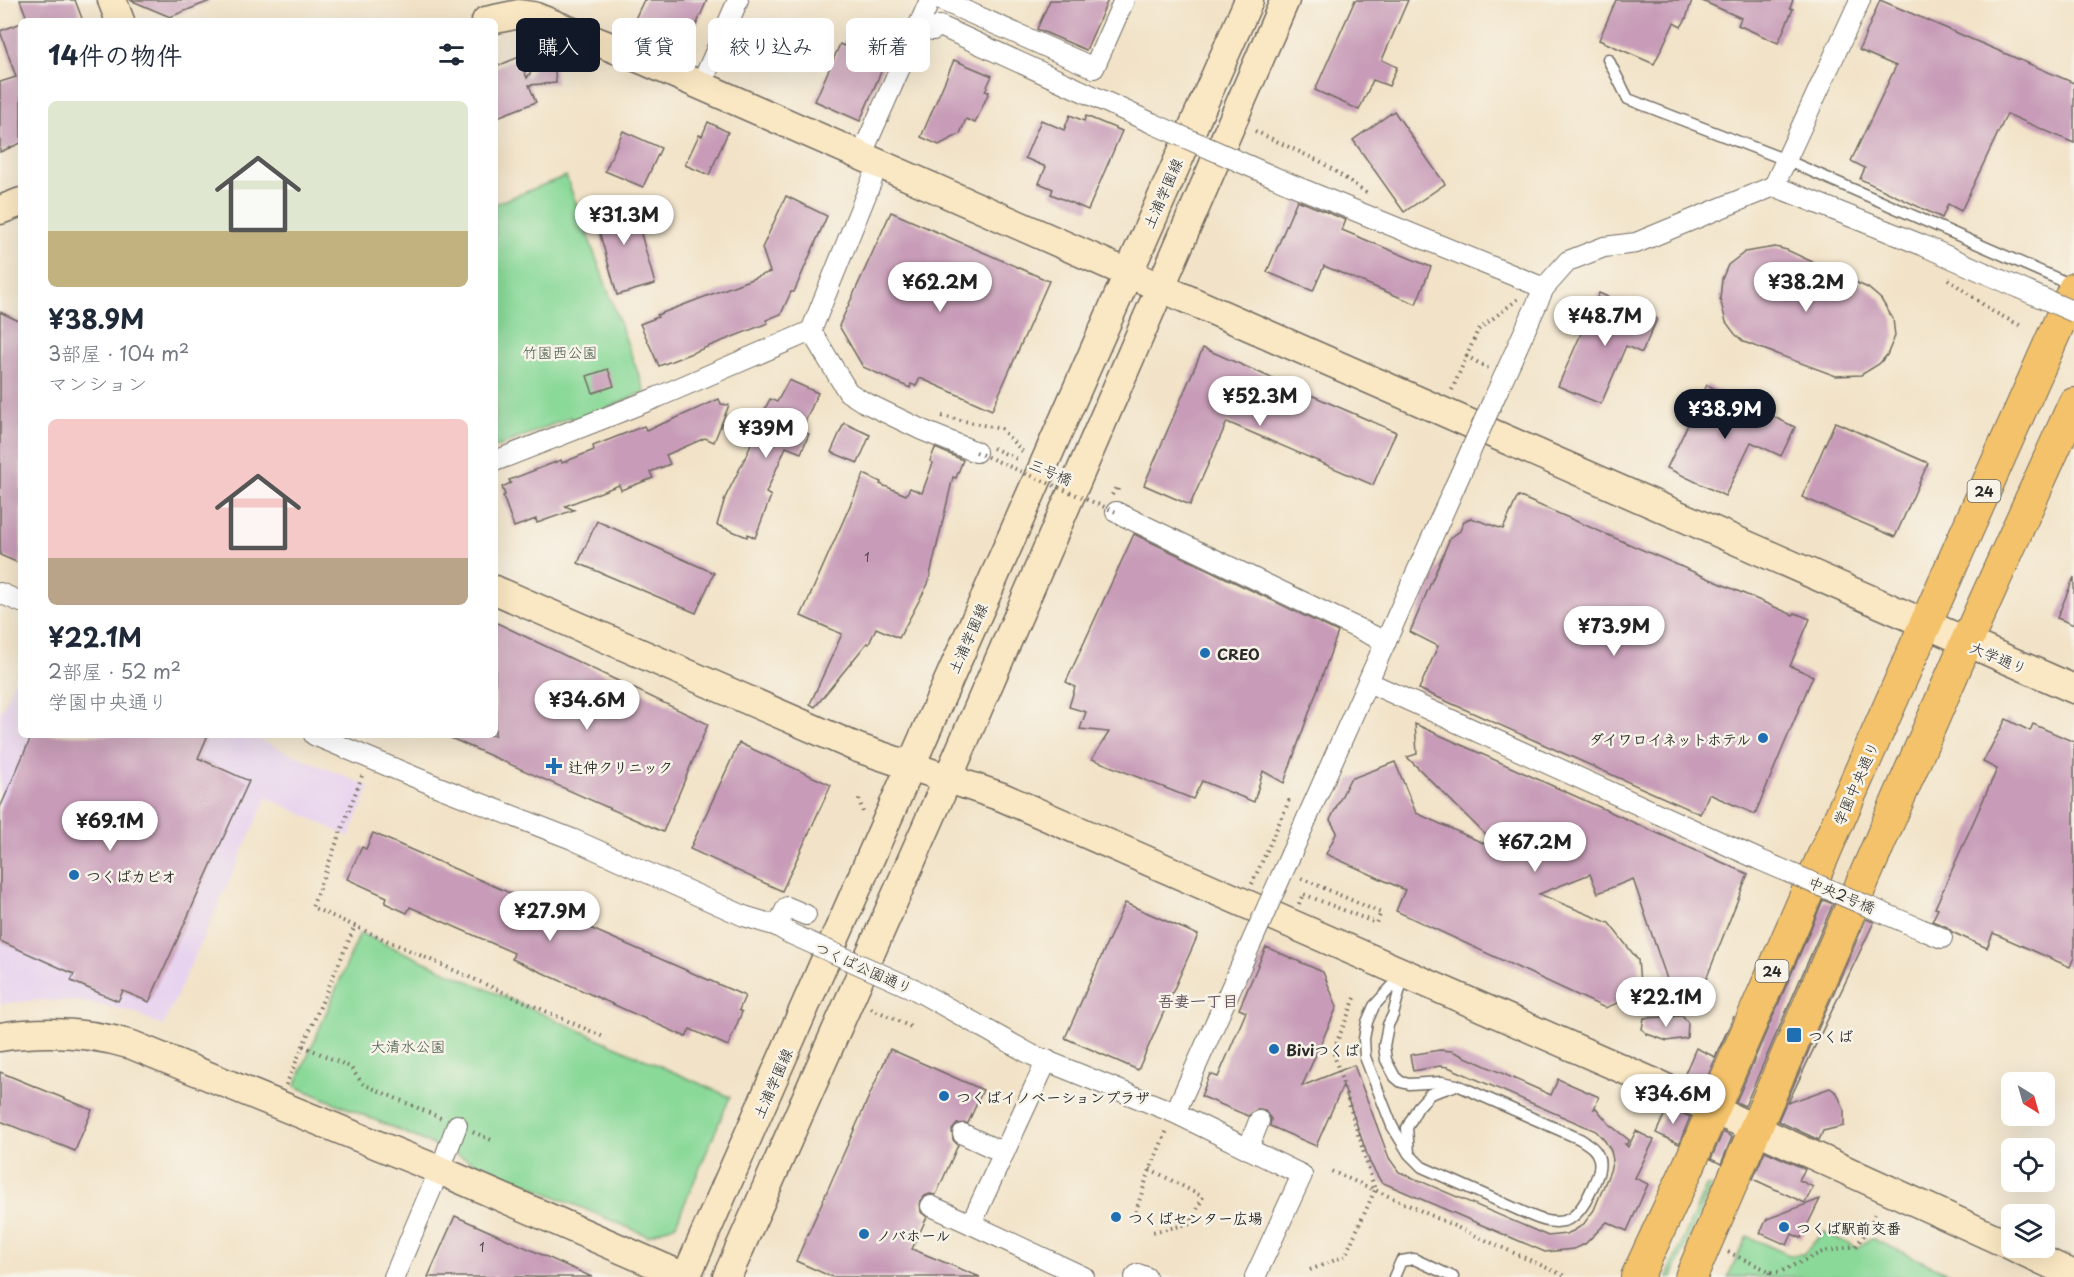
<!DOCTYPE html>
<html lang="ja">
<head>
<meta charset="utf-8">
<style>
  :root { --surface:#fff; --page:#f6f6f7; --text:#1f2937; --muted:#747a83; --accent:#111827 }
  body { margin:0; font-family:"Playpen Sans","Klee One",sans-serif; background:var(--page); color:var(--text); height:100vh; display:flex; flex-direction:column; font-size:22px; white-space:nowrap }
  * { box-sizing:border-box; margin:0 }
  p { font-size:20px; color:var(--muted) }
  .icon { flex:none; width:33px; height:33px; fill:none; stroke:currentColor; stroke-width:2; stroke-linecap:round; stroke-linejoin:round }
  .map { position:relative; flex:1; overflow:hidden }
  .side { position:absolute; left:18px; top:18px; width:480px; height:720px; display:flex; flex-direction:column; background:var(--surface); border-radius:9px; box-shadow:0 6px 24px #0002 }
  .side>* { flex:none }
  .banner { position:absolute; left:516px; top:18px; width:570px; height:54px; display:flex; gap:12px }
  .needle { width:39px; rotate:143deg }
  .fabs { position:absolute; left:2001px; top:1072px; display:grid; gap:12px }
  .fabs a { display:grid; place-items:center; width:54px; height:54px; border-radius:9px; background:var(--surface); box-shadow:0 6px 24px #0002; font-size:30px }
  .price { position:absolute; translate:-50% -51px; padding:0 14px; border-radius:21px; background:#fff; color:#222; font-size:20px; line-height:39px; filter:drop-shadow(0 2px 3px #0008) }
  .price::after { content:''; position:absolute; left:50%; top:36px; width:18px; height:14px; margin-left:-9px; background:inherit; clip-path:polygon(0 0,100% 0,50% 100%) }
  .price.active { background:var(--accent); color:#fff }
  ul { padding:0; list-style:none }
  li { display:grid; align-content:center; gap:12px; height:318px; padding:0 30px }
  li span { display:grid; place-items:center; height:186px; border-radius:9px; color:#555 }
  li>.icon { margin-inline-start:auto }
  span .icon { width:108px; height:108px; fill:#fffc; stroke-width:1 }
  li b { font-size:26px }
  h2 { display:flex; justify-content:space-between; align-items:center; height:72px; padding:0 30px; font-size:26px }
  .tag { padding:0 21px; border-radius:9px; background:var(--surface); box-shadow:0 6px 24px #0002; font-size:21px; line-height:54px }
  .tag.active { background:var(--accent); color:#fff }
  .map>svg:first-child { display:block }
  .built { fill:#e7d2ef }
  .green { fill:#8ad999; stroke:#5a8262; stroke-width:1.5 }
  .building { fill:#c89cb8 }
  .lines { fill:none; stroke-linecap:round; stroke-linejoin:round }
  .lane-casing { stroke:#716b62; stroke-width:13 }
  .street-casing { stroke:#716b62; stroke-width:22 }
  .secondary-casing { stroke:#716b62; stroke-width:31 }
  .primary-casing { stroke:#716b62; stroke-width:34 }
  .path { stroke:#716b62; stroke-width:4; stroke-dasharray:1.5 4.5; stroke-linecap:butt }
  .lane { stroke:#fff; stroke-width:10 }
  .street { stroke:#fff; stroke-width:20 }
  .secondary { stroke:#fae7c3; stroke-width:28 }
  .primary { stroke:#f3c26a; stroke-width:32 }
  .street-bridge-casing { stroke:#716b62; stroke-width:22; stroke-linecap:butt }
  .path-bridge { stroke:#716b62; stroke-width:4; stroke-dasharray:1.5 4.5; stroke-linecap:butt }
  .street-bridge { stroke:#fff; stroke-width:20 }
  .poi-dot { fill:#1f6fb2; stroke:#f7f3e8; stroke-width:2 }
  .labels { text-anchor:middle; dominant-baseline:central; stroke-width:5; stroke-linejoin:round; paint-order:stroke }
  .number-label { font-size:12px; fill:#52474e }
  .shield { fill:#f7f3e8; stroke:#686764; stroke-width:1.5 }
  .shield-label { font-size:14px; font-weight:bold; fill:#2b2b2b }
  .street-label { font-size:15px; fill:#2b2b2b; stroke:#f7f3e8 }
  .park-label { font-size:15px; fill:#435646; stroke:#f7f3e8 }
  .poi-label { font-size:15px; font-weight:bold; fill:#2b2b2b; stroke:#f7f3e8; text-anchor:start }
  .neighbourhood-label { font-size:16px; font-weight:bold; fill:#62535c; stroke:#f7f3e8 }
</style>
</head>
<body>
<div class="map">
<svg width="2074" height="1277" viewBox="0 0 2074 1277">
  <rect width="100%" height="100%" fill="#f7f3e8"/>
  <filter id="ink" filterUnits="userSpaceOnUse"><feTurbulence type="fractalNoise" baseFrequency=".0167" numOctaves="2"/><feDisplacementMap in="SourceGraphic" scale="12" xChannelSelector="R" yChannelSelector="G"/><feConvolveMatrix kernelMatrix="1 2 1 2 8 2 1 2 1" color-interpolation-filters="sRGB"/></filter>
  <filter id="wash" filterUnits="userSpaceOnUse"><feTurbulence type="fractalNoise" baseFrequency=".008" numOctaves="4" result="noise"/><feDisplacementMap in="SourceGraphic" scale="24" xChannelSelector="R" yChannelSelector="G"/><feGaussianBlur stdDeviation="1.35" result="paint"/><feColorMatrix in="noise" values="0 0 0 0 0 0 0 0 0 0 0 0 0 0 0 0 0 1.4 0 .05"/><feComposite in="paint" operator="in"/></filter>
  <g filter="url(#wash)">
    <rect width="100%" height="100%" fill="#f2e3c8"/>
    <!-- built -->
    <polygon class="built" points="14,681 21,684 21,735 248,735 370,787 349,837 267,797 163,1026 134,1012 83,1002 38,1000 0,1004 0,714"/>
    <!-- green -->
    <g class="green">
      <polygon points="566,176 645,392 574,422 571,417 495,448 495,204"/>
      <polygon points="360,933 730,1097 676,1224 648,1236 295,1086"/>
      <polygon points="1706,1186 1710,1186 1710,1189 1672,1277 1667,1277"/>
      <polygon points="1824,1232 1857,1248 1871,1238 1957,1277 1728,1277 1747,1236 1789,1255 1803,1254"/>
    </g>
    <g id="blocks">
      <!-- building -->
      <g class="building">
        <polygon points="20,0 75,0 83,21 28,21"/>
        <polygon points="130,0 210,0 210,1 170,17"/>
        <polygon points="644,0 707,0 687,47 633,23"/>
        <polygon points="1050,0 1108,0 1086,50 1037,29"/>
        <polygon points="1355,0 1408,0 1382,60 1397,67 1389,86 1373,80 1359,110 1315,90"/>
        <polygon points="1616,0 1692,0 1686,19 1681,27 1674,23 1654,64 1599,40"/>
        <polygon points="1700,0 1793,0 1790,8 1793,9 1778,43 1738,25 1741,18"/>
        <polygon points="1880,0 2074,83 2074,143 2007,114 1961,211 1948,204 1942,218 1860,179 1865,168 1851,161 1896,66 1859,50"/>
        <polygon points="21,23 21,143 0,152 0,82 16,77 0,31"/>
        <polygon points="848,35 893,54 887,69 883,67 860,121 815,101 840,44 844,46"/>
        <polygon points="519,57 527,78 539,59 552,59 552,61 554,61 556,83 529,85 536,102 495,118 495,67"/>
        <polygon points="954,60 992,76 985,91 989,92 975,123 966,119 960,134 939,145 921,137"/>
        <polygon points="1394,111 1445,184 1404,212 1353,140"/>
        <polygon points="1070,115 1084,121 1086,116 1122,131 1088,210 1051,194 1053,189 1039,183 1046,167 1025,158 1041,120 1064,130"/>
        <polygon points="708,122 728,132 709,175 685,165 699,135 702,136"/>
        <polygon points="623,131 661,148 643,187 605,171"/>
        <polygon points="786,196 827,216 794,292 791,292 781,314 766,320 768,323 659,366 640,324 658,317 657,315 770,272 762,248"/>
        <polygon points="631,198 655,284 617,295 593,209"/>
        <polygon points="1297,200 1346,220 1342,230 1431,267 1416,304 1324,266 1313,291 1267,272"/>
        <polygon points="891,212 1049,281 992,410 920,378 916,386 911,384 910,388 863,367 839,326"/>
        <polygon points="1775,247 1787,250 1868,288 1881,299 1893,319 1895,336 1887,355 1879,364 1861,375 1836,376 1744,342 1735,334 1726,322 1720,299 1722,279 1728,265 1745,252"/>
        <polygon points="1599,293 1657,319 1642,353 1626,346 1601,404 1558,386"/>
        <polygon points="0,312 21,322 21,564 0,555"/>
        <polygon points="1203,348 1396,432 1373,485 1227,422 1190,505 1144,485"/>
        <polygon points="608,369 614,386 593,393 587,376"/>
        <polygon points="789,380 818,393 801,431 809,434 801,453 786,447 766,493 771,496 755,538 748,534 747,537 717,525 725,498 748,452 757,425 770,399 777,402"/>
        <polygon points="1707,385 1795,427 1781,456 1751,442 1725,496 1667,468"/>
        <polygon points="719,399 721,404 729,405 714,442 705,438 666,455 670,464 650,472 653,478 621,490 619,485 565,506 574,510 537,523 536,519 514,527 503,496 505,495 502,487 511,483 509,480 561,460 562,463 594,450 593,446 644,426 646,430 674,419"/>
        <polygon points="1835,422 1928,463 1895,537 1802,497"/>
        <polygon points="844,423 870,435 858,463 831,452"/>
        <polygon points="935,448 963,460 956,478 953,477 928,584 899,638 876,628 869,644 867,643 815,707 810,704 842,634 801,616 864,474 881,482 880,484 906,495 910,488 922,493 933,463 930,461"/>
        <polygon points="1518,496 1793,615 1795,613 1810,619 1790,666 1813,676 1755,814 1709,794 1700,814 1419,689 1438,646 1410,632 1450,538 1460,531 1464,521 1471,518 1503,529"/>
        <polygon points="597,521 714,573 696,613 578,563"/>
        <polygon points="1134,534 1338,632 1284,783 1263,771 1254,802 1202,781 1193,799 1092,759 1109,732 1080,729 1086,712 1069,707 1075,687 1066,682"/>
        <polygon points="2074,577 2074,625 2057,618"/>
        <polygon points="495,622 708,724 663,832 444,735 495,735"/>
        <polygon points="2006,719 2030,731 2033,724 2074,742 2074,957 2070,967 1993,933 1987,948 1952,932 1947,927 1932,921 1938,909 1935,908 1997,769 1983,762"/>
        <polygon points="1415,724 1748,874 1697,1002 1671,991 1633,879 1598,893 1590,874 1539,894 1609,923 1638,960 1641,994 1605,1008 1396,911 1405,890 1326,854 1337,832 1330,820 1350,779 1395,762 1416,813 1503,852 1407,757 1417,754"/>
        <polygon points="32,735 208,735 198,758 249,781 149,1002 123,991 118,1001 71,981 74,974 0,941 0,808"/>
        <polygon points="739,743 831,785 782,891 690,849"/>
        <polygon points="373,833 745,996 739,1010 742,1012 728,1046 690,1029 686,1037 512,959 514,953 410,907 407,913 385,903 387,897 347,879 362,847 366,849"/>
        <polygon points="1823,900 1833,904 1745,1106 1736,1102"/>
        <polygon points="1125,903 1198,935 1138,1070 1065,1038"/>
        <polygon points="1866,919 1874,922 1788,1103 1830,1088 1837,1093 1844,1110 1844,1126 1823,1131 1819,1140 1778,1121"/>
        <polygon points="1266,947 1323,972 1337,1007 1302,1086 1354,1065 1389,1158 1399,1172 1548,1236 1566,1234 1573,1231 1583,1225 1594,1210 1610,1171 1613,1160 1611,1151 1605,1141 1596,1131 1448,1067 1440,1066 1413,1071 1410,1055 1440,1050 1452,1051 1551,1095 1558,1079 1599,1097 1594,1109 1596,1108 1610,1125 1629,1140 1627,1144 1625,1144 1628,1147 1636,1131 1654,1140 1635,1178 1648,1184 1627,1231 1607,1222 1585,1244 1574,1249 1545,1252 1381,1182 1370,1163 1343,1085 1316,1146 1270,1126 1271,1119 1264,1110 1257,1109 1248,1116 1201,1096 1210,1074 1218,1077 1246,1012 1239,1009"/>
        <polygon points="1683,1016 1688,1023 1687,1038 1667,1041 1647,1034 1642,1029 1644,1018"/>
        <polygon points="1734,1016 1703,1087 1683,1078 1696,1048 1715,1057"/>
        <polygon points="890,1049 983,1090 968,1123 957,1124 952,1130 953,1140 958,1145 936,1195 930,1194 925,1196 920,1202 921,1212 927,1217 912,1249 980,1277 832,1277 796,1261"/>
        <polygon points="0,1072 92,1110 75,1151 0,1121"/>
        <polygon points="1668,1107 1690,1117 1679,1144 1656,1133"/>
        <polygon points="1723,1132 1732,1137 1721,1164 1711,1159"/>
        <polygon points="1765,1151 1805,1169 1799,1180 1813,1187 1805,1203 1753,1179"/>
        <polygon points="1820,1199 1801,1238 1792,1234 1787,1245 1760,1233 1767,1219"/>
        <polygon points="455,1216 592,1277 428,1277"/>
      </g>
    </g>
  </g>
  <g filter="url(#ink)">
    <use href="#blocks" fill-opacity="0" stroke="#716b62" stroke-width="1.5"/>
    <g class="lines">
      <defs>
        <g id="lane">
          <polyline points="1608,59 1628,99 1786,160 2074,286"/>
          <path d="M1404,973l-11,42 -5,10 -4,21 2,14 9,17 6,5 8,2 33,-2 15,3 123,54c8,5 17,10 19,20 2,10 -2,18 -6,27 -13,31 -27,45 -61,30l-110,-49 -13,-13 -17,-28 -27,-69 -1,-18 3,-17 7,-16z"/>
          <polyline points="1409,1153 1407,1128 1418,1107 1430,1094 1454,1086"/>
          <polyline points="1394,1277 1401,1261 1414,1259 1453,1277"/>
        </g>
        <g id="street">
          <polyline points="941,0 1094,68 1124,0"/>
          <polyline points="919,24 933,30 940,26 1154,124"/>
          <polyline points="701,85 738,0"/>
          <polyline points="861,156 930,0"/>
          <polyline points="872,180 811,331 848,392 862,401 922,430 976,452"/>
          <polyline points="1290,184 1544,288 1568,261 1604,247 1636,243 1774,186 1922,245 2019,288"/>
          <polyline points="1774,186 1860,0"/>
          <polyline points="1496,394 1544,288"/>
          <polyline points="495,461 658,397 811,331"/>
          <polyline points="1116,512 1386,642"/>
          <polyline points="0,593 21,602"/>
          <polyline points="1368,682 1760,860"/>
          <polyline points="314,735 436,786 572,839 744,916 777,926 789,933"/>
          <polyline points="1291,854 1455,486"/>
          <polyline points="777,926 787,907 806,915"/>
          <polyline points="1923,930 1942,938"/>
          <polyline points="914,989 1032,1055 1175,1113 1302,1175 1255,1277"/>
          <polyline points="1175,1113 1236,977"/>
          <polyline points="963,1134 1004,1153"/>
          <polyline points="1248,1149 1259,1121"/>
          <polyline points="446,1154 457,1125"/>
          <polyline points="931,1206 971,1224 1047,1060"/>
          <polyline points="971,1224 1084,1277"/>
          <polyline points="394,1277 433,1185"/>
          <polyline points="1135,1277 1138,1274 1146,1277"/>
        </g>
        <g id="secondary">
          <polyline points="112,0 120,21"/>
          <polyline points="486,21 519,14 533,16 643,60 2074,689"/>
          <polyline points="0,210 21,202"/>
          <polyline points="495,590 858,748 1002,797 1657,1084 2012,1246"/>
          <path d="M0,1037c45,-7 88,-5 132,8l307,125 246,107"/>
          <polyline points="2016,1248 2074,1275"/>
          <path d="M686,1277c189,-425 372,-853 563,-1277"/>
          <polyline points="727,1277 948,778 1285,0"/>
        </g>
        <g id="primary">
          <polyline points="1637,1277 1690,1163 1833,833 2074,289"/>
          <polyline points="1691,1277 1966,643 2074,404"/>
        </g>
      </defs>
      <!-- lane casing -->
      <use href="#lane" class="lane-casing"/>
      <!-- street casing -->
      <use href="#street" class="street-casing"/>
      <!-- secondary casing -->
      <use href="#secondary" class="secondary-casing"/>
      <!-- primary casing -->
      <use href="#primary" class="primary-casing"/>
      <!-- path -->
      <g class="path">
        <polyline points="1255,131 1321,162 1367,193"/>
        <polyline points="1948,279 1992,311 2023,327"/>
        <polyline points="1466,356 1488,368"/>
        <polyline points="1452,390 1478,330 1518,299"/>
        <polyline points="942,416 1001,429 1023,452"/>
        <polyline points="993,448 1019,460"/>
        <polyline points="1112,495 1116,487 1118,488 1117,493"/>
        <polyline points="362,776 312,907 606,1038"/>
        <polyline points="859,799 863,812"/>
        <polyline points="1252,884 1289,801 1293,803"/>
        <polyline points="1299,904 1303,894 1376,923 1381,913 1301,878"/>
        <polyline points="1355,998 1333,1051 1375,1190 1567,1277"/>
        <polyline points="871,1008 911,1027"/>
        <polyline points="303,1046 350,1067 363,1084 441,1118"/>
        <polyline points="286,1085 355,926"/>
        <polyline points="473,1132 494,1141"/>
        <polyline points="1150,1169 1203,1197 1190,1224 1152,1232"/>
        <polyline points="1132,1223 1147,1177 1168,1128"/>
        <polyline points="1728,1252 1771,1272 1769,1277"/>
        <polyline points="1310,1270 1345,1256 1375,1190 1331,1171"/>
        <polyline points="1771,1272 1780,1272 1822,1252 1856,1246 1868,1230 1876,1211"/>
      </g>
      <!-- lane -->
      <use href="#lane" class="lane"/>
      <!-- street -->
      <use href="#street" class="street"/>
      <!-- secondary -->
      <use href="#secondary" class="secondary"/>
      <!-- primary -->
      <use href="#primary" class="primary"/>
      <defs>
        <g id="street-bridge">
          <polyline points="1154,124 1290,184"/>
          <polyline points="2019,288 2074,312"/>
          <polyline points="1455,486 1496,394"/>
          <polyline points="1760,860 1923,930"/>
          <polyline points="789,933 914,989"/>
          <polyline points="1236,977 1291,854"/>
        </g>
      </defs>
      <!-- street-bridge casing -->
      <use href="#street-bridge" class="street-bridge-casing"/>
      <!-- path-bridge -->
      <polyline class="path-bridge" points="976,452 1116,512"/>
      <!-- street-bridge -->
      <use href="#street-bridge" class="street-bridge"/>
    </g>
  </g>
  <!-- markers -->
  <g class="poi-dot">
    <circle cx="1205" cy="653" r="6"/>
    <circle cx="1763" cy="738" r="6"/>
    <path d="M551 757h6v6h6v6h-6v6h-6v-6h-6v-6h6z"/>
    <circle cx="74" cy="875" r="6"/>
    <rect x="1786" y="1027" width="16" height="16" rx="3"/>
    <circle cx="1274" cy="1049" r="6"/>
    <circle cx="944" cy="1096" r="6"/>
    <circle cx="1116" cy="1217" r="6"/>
    <circle cx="1784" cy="1227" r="6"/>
    <circle cx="864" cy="1234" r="6"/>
  </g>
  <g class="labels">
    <!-- number labels -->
    <g class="number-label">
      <text x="867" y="557">1</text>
      <text x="482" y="1247">1</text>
    </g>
    <!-- shield labels -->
    <g class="shield">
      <rect x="1967.5" y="480" width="33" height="22" rx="4.5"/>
      <rect x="1755.5" y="960" width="33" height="22" rx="4.5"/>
    </g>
    <g class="shield-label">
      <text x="1984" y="491">24</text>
      <text x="1772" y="971">24</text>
    </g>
    <!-- street labels -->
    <g class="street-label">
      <text transform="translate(1162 193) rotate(-66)">土浦学園線</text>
      <text transform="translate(1051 471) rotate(23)">三号橋</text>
      <text transform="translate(967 638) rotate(-66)">土浦学園線</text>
      <text transform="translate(1999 657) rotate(23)">大学通り</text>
      <text transform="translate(1855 783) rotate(-66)">学園中央通り</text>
      <text transform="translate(1842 894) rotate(23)">中央2号橋</text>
      <text transform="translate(864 967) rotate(24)">つくば公園通り</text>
      <text transform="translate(772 1083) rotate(-66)">土浦学園線</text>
    </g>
    <!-- park labels -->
    <g class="park-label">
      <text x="560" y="351">竹園西公園</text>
      <text x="408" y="1045">大清水公園</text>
    </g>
    <!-- poi labels -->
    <g class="poi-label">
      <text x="1217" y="653">CREO</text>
      <text x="1751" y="738" text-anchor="end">ダイワロイネットホテル</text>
      <text x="568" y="766">辻仲クリニック</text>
      <text x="86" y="875">つくばカピオ</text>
      <text x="1808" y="1035">つくば</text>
      <text x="1286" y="1049">Biviつくば</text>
      <text x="956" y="1096">つくばイノベーションプラザ</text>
      <text x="1128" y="1217">つくばセンター広場</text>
      <text x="1796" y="1227">つくば駅前交番</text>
      <text x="876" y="1234">ノバホール</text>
    </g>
    <!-- neighbourhood labels -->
    <g class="neighbourhood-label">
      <text x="1198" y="1000">吾妻一丁目</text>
    </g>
  </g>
</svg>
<div class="fabs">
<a><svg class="needle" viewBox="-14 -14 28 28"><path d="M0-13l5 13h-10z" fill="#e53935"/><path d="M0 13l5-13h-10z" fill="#747a83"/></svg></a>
<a><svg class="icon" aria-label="locate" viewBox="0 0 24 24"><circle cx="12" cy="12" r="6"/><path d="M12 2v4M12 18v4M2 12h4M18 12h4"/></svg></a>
<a><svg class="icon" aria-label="layers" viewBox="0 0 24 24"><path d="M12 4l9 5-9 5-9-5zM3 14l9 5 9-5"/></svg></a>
</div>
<b class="price" style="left:624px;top:246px">¥31.3M</b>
<b class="price" style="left:940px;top:313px">¥62.2M</b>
<b class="price" style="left:1806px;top:313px">¥38.2M</b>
<b class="price" style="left:1605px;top:347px">¥48.7M</b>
<b class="price" style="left:1260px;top:427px">¥52.3M</b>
<b class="price active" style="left:1725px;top:440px">¥38.9M</b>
<b class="price" style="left:766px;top:459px">¥39M</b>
<b class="price" style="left:1614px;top:657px">¥73.9M</b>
<b class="price" style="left:587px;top:731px">¥34.6M</b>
<b class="price" style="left:110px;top:852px">¥69.1M</b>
<b class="price" style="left:1535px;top:873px">¥67.2M</b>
<b class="price" style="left:550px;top:942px">¥27.9M</b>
<b class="price" style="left:1666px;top:1028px">¥22.1M</b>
<b class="price" style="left:1673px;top:1125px">¥34.6M</b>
<div class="banner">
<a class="tag active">購入</a>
<a class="tag">賃貸</a>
<a class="tag">絞り込み</a>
<a class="tag">新着</a>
</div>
<section class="side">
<h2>14件の物件<svg class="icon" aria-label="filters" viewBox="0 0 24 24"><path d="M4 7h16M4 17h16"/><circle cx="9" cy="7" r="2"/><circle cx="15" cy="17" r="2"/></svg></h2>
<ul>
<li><span style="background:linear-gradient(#dfe7d0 70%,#c2b280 0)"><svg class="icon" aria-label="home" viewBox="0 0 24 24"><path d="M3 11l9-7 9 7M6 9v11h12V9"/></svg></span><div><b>¥38.9M</b><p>3部屋 · 104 m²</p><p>マンション</p></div></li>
<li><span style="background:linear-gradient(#f6c9c9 75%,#b9a48a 0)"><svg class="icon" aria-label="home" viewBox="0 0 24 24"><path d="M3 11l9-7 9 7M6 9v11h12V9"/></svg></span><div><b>¥22.1M</b><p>2部屋 · 52 m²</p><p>学園中央通り</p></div></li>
</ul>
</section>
</div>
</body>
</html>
